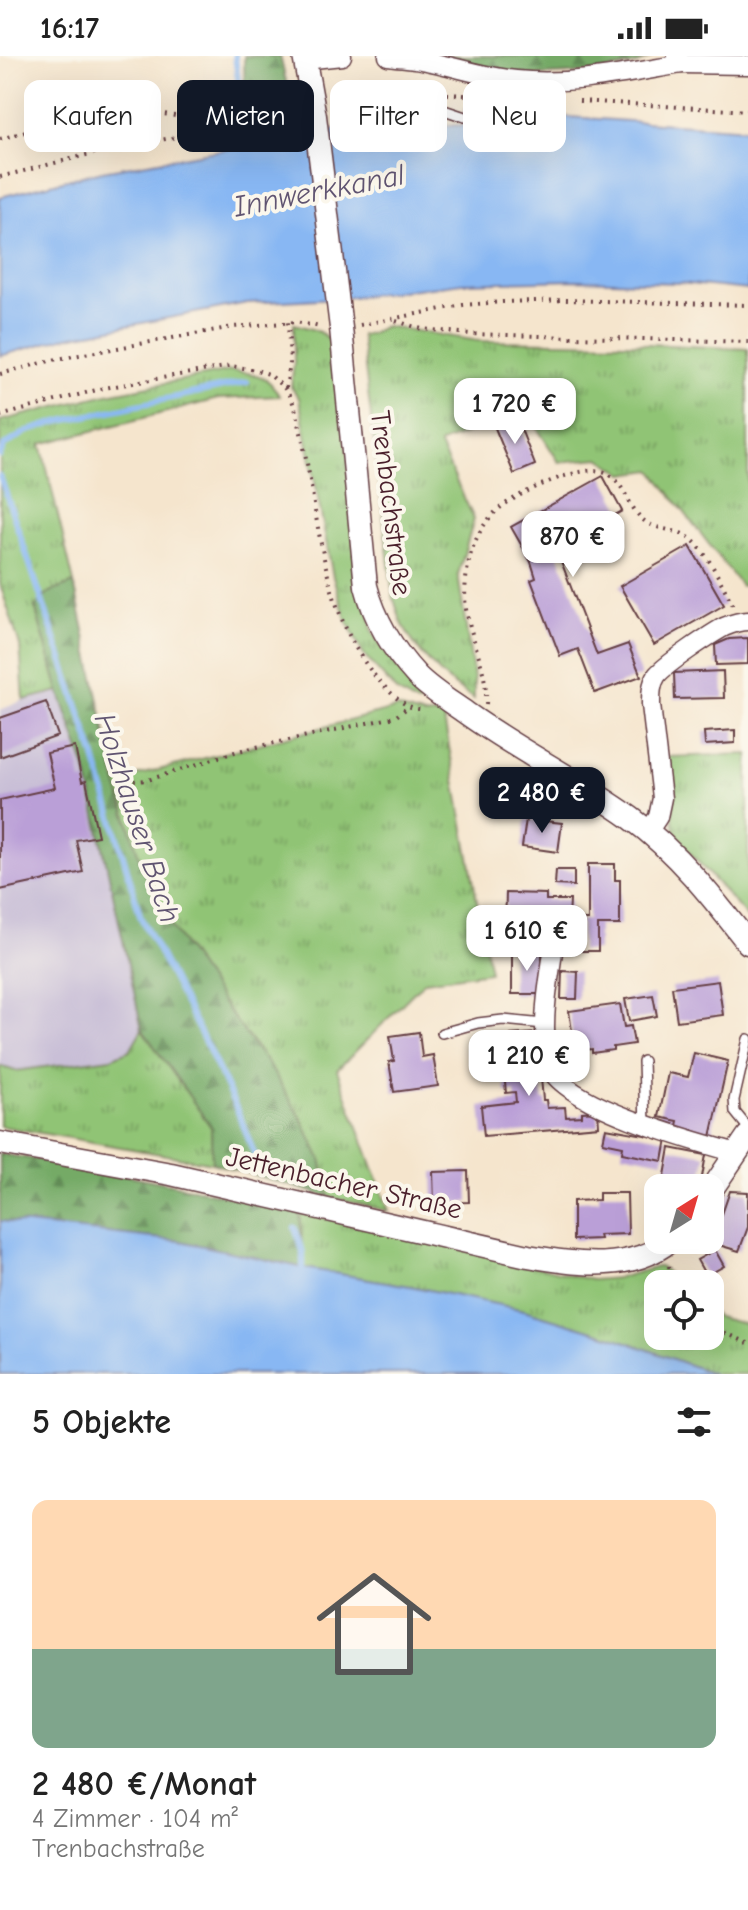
<!DOCTYPE html>
<html lang="de">
<head>
<meta charset="utf-8">
<style>
  :root { --surface:#fff; --page:#f2f2f2; --text:#222; --muted:#767676; --line:#e0e0e0; --accent:#111827 }
  body { margin:0; font-family:"Comic Neue",sans-serif; background:var(--page); color:var(--text); height:100vh; display:flex; flex-direction:column; font-size:30px; white-space:nowrap }
  * { box-sizing:border-box; margin:0 }
  p { font-size:26px; color:var(--muted) }
  .icon { flex:none; width:44px; height:44px; fill:none; stroke:currentColor; stroke-width:2; stroke-linecap:round; stroke-linejoin:round }
  .map { position:relative; height:1318px; overflow:hidden }
  .sheet { display:flex; flex-direction:column; background:var(--surface); flex:1 }
  .sheet>* { flex:none }
  .banner { position:absolute; left:24px; top:24px; width:700px; height:72px; display:flex; gap:16px }
  .needle { width:52px; rotate:37deg }
  .fabs { position:absolute; left:644px; top:1118px; display:grid; gap:16px }
  .fabs a { display:grid; place-items:center; width:80px; height:80px; border-radius:16px; background:var(--surface); box-shadow:0 8px 32px #0002; font-size:40px }
  .price { position:absolute; translate:-50% -68px; padding:0 18px; border-radius:16px; background:#fff; color:#222; font-size:26px; line-height:52px; filter:drop-shadow(0 2px 4px #0008) }
  .price::after { content:''; position:absolute; left:50%; top:48px; width:24px; height:18px; margin-left:-12px; background:inherit; clip-path:polygon(0 0,100% 0,50% 100%) }
  .price.active { background:var(--accent); color:#fff }
  ul { padding:0; list-style:none }
  li { display:grid; align-content:center; gap:16px; height:424px; padding:0 32px }
  li+li { border-top:2px solid var(--line) }
  li span { display:grid; place-items:center; height:248px; border-radius:16px; color:#555 }
  li>.icon { margin-inline-start:auto }
  span .icon { width:144px; height:144px; fill:#fffc; stroke-width:1 }
  li b { font-size:34px }
  h2 { display:flex; justify-content:space-between; align-items:center; height:96px; padding:0 32px; font-size:34px }
  .chip { padding:0 28px; border-radius:16px; background:var(--surface); box-shadow:0 8px 32px #0002; font-size:28px; line-height:72px }
  .chip.active { background:var(--accent); color:#fff }
  .status { display:flex; justify-content:space-between; align-items:center; height:56px; padding:0 40px; background:var(--surface); direction:ltr }
  .status svg { height:22px; fill:currentColor }
  .map>svg:first-child { display:block }
  .industrial { fill:#c9bfd7 }
  .grass { fill:url(#grass-tufts); stroke:#6d7250; stroke-width:2 }
  .forest { fill:url(#forest-firs); stroke:#5f6448; stroke-width:2 }
  .water { fill:#88b7f3; stroke:#696b8f; stroke-width:2 }
  .lines { fill:none; stroke-linecap:round; stroke-linejoin:round }
  .stream { stroke:#88b7f3; stroke-width:6 }
  .building { fill:#ba9fd7 }
  .service-casing { stroke:#643d43; stroke-width:12 }
  .minor-casing { stroke:#643d43; stroke-width:21 }
  .tertiary-casing { stroke:#643d43; stroke-width:25 }
  .path { stroke:#643d43; stroke-width:4; stroke-dasharray:2 6; stroke-linecap:butt }
  .service { stroke:#fff; stroke-width:9 }
  .minor { stroke:#fff; stroke-width:18 }
  .tertiary { stroke:#fff; stroke-width:22 }
  .labels { text-anchor:middle; dominant-baseline:central; stroke-width:8; stroke-linejoin:round; paint-order:stroke }
  .street-label { font-size:28px; fill:#4a1f2b; stroke:#fbf7ec }
  .water-label { font-size:30px; font-style:italic; fill:#605471; stroke:#fbf7ec }
</style>
</head>
<body>
<div class="status"><b>16:17</b><svg viewBox="0 0 49 12"><path d="M0 12V9h3v3zM5 12V6h3v6zM10 12V3h3v9zM15 12V0h3v12zM26 1h20v11H26zM47 4h2v5h-2z"/></svg></div>
<div class="map">
<svg width="748" height="1318" viewBox="0 0 748 1318">
  <defs>
    <pattern id="grass-tufts" width="24" height="20" patternUnits="userSpaceOnUse" patternTransform="scale(2)"><rect width="24" height="20" fill="#90c475"/><path d="M3 7l-1-3M5 7V3M7 7l1-3M15 17l-1-3M17 17v-4M19 17l1-3" fill="none" stroke="#789f60"/></pattern>
    <pattern id="forest-firs" width="22" height="20" patternUnits="userSpaceOnUse" patternTransform="scale(2)"><rect width="22" height="20" fill="#74aa66"/><path d="M5 1l3.5 6h-7zM16 11l3.5 6h-7z" fill="#618a54"/></pattern>
  </defs>
  <rect width="100%" height="100%" fill="#fbf7ec"/>
  <filter id="ink" filterUnits="userSpaceOnUse"><feTurbulence type="fractalNoise" baseFrequency=".0125" numOctaves="2"/><feDisplacementMap in="SourceGraphic" scale="16" xChannelSelector="R" yChannelSelector="G"/><feConvolveMatrix kernelMatrix="1 2 1 2 8 2 1 2 1" color-interpolation-filters="sRGB"/></filter>
  <filter id="wash" filterUnits="userSpaceOnUse"><feTurbulence type="fractalNoise" baseFrequency=".006" numOctaves="4" result="noise"/><feDisplacementMap in="SourceGraphic" scale="32" xChannelSelector="R" yChannelSelector="G"/><feGaussianBlur stdDeviation="1.8" result="paint"/><feColorMatrix in="noise" values="0 0 0 0 0 0 0 0 0 0 0 0 0 0 0 0 0 1.4 0 .05"/><feComposite in="paint" operator="in"/></filter>
  <g filter="url(#wash)">
    <rect width="100%" height="100%" fill="#f5e5cd"/>
    <!-- industrial -->
    <polygon class="industrial" points="59,635 86,713 142,973 130,994 111,1002 15,1015 0,1010 0,654 24,644"/>
    <!-- grass -->
    <g class="grass">
      <path d="M294,268c15,4 33,7 39,23l39,284c15,27 33,46 56,66l-3,5 -8,2 -20,-12 -34,-38 -17,-35 -13,-42 -34,-179 -8,-11 3,-24z"/>
      <path d="M385,270l94,15 148,2 121,6v236l-7,1 -89,-116 -28,4 -24,-16 -41,4 -34,-53 -86,35 35,75 -16,56 16,104v20c-29,-18 -59,-47 -73,-78 -3,-8 -5,-16 -8,-24l-32,-262 10,-2z"/>
      <path d="M230,315c23,2 39,3 49,25l-61,3 -177,45 33,139 -26,10 -13,14 24,84 -35,9 -4,-54 -20,-62v-163l107,-27z"/>
      <polygon points="398,652 424,660 443,658 490,916 425,925 337,1014 389,1155 329,1141 321,1103 300,1060 268,1008 229,956 171,870 143,814 116,725"/>
      <polygon points="748,698 748,862 675,780 666,701"/>
      <polygon points="142,973 211,1071 212,1107 0,1070 0,1010 15,1015 111,1002 130,994"/>
      <polygon points="300,1157 397,1177 592,1224 618,1222 660,1210 680,1228 658,1228 658,1280 710,1280 710,1255 717,1261 748,1269 748,1318 714,1318 613,1281 524,1254 410,1230 304,1212"/>
    </g>
    <!-- forest -->
    <g class="forest">
      <polygon points="244,0 280,0 290,42 265,51 245,53"/>
      <path d="M442,0h211c-18,16 -112,22 -137,18 -24,-5 -49,-12 -74,-18z"/>
      <polygon points="74,527 116,725 143,814 171,870 229,956 268,1008 300,1060 321,1103 329,1141 212,1107 211,1071 142,973 86,713 59,635 35,551 48,537"/>
      <path d="M0,1098c101,14 201,35 300,59l4,55 -124,-27 -180,-20z"/>
    </g>
    <!-- water -->
    <g class="water">
      <polygon points="464,54 748,73 748,234 680,227 576,224 462,227 354,241 247,247 63,282 0,300 0,141 102,115 334,74 464,69"/>
      <polygon points="0,1165 180,1185 304,1212 410,1230 524,1254 613,1281 714,1318 0,1318"/>
    </g>
    <g class="lines">
      <!-- stream -->
      <g class="stream">
        <polyline points="235,0 238,24"/>
        <polyline points="0,399 4,390 26,376 57,366 247,326"/>
        <polyline points="0,420 94,698 141,862 209,994 238,1056 258,1107"/>
        <polyline points="295,1172 303,1196 303,1219"/>
      </g>
    </g>
    <g id="blocks">
      <!-- building -->
      <g class="building">
        <polygon points="517,363 535,409 514,418 495,372"/>
        <polygon points="603,420 622,455 556,492 597,599 628,588 641,620 595,637 578,593 560,600 531,524 536,522 531,506 511,471"/>
        <polygon points="690,490 724,549 654,589 620,530"/>
        <polygon points="748,582 748,608 716,609 715,589 729,583"/>
        <polygon points="723,615 724,642 675,643 674,617"/>
        <polygon points="46,646 58,680 0,701 0,662"/>
        <polygon points="735,674 735,687 705,689 704,676"/>
        <polygon points="75,691 82,726 86,725 98,780 76,784 83,816 0,834 0,744 55,732 47,697"/>
        <polygon points="526,763 562,767 558,796 522,791"/>
        <polygon points="588,808 615,808 615,824 620,824 620,869 598,869 598,895 581,895 581,864 588,864"/>
        <polygon points="556,814 574,814 574,830 555,829"/>
        <polygon points="506,837 546,838 546,844 570,844 569,865 546,864 545,873 505,872"/>
        <rect x="512" y="896" width="30" height="42"/>
        <polygon points="562,915 578,916 577,943 561,943"/>
        <polygon points="718,925 723,959 677,965 672,931"/>
        <polygon points="653,939 657,960 629,965 625,943"/>
        <polygon points="620,948 624,971 631,970 634,988 613,991 613,994 592,997 592,993 575,995 569,955"/>
        <polygon points="419,976 422,1001 433,999 438,1030 394,1036 389,1006 394,1005 390,980"/>
        <polygon points="537,977 543,1044 546,1044 547,1052 565,1051 566,1061 582,1060 582,1056 598,1055 599,1070 484,1080 481,1050 516,1046 515,1036 506,1037 504,1016 514,1016 511,979"/>
        <polygon points="694,997 728,1005 711,1081 676,1074 678,1065 659,1061 668,1017 688,1021"/>
        <polygon points="606,1072 667,1083 663,1105 622,1097 623,1090 603,1086"/>
        <polygon points="670,1092 706,1099 700,1132 664,1125"/>
        <polygon points="468,1115 469,1146 434,1147 433,1116"/>
        <polygon points="730,1135 748,1136 748,1171 739,1195 712,1187"/>
        <polygon points="599,1137 627,1137 628,1178 599,1179 600,1183 573,1184 573,1145 599,1144"/>
        <polygon points="715,1194 724,1210 706,1220 697,1204"/>
      </g>
    </g>
  </g>
  <g filter="url(#ink)">
    <use href="#blocks" fill-opacity="0" stroke="#643d43" stroke-width="2"/>
    <g class="lines">
      <defs>
        <g id="service">
          <polyline points="405,41 465,61"/>
          <polyline points="442,977 478,967 503,964 544,968"/>
          <polyline points="748,983 734,1044 735,1056 748,1072"/>
          <polyline points="643,1005 645,1069"/>
        </g>
        <g id="minor">
          <path d="M388,0c14,2 29,2 43,6 28,6 55,15 85,18 55,6 112,-7 166,-16"/>
          <polyline points="677,0 682,8 748,9"/>
          <polyline points="304,4 342,0"/>
          <path d="M648,776l10,-15 4,-19 -11,-93c0,-11 0,-21 6,-30 9,-11 54,-41 67,-48 7,-3 16,-6 24,-6"/>
          <path d="M555,880c-4,37 -13,73 -9,110 0,5 0,13 2,18 13,41 149,78 189,89"/>
        </g>
        <g id="tertiary">
          <path d="M304,0l11,60 26,212 25,258c9,35 27,64 51,90 14,14 32,25 49,37 53,38 112,67 165,105 46,34 82,80 117,125"/>
          <path d="M0,1087l171,31 357,82c48,8 103,17 143,-16"/>
          <polyline points="710,1136 748,1080"/>
        </g>
      </defs>
      <!-- service casing -->
      <use href="#service" class="service-casing"/>
      <!-- minor casing -->
      <use href="#minor" class="minor-casing"/>
      <!-- tertiary casing -->
      <use href="#tertiary" class="tertiary-casing"/>
      <!-- path -->
      <g class="path">
        <polyline points="447,38 482,40"/>
        <polyline points="579,45 748,55"/>
        <polyline points="331,46 390,42"/>
        <path d="M0,83c40,-11 93,-26 135,-27 29,-1 59,9 86,15"/>
        <polyline points="0,121 98,96 223,72 295,52"/>
        <polyline points="396,265 422,273 470,278 748,286"/>
        <polyline points="360,269 463,249 503,246 565,244 748,249"/>
        <polyline points="0,318 57,303 233,271 296,266 320,271"/>
        <polyline points="286,332 290,307 288,266"/>
        <path d="M0,360l104,-28 127,-22 25,4 13,4 16,15 7,11 5,14c7,32 13,64 18,97 11,63 23,126 68,174 12,12 24,25 41,24"/>
        <path d="M486,648c2,-31 -13,-60 -19,-90 -4,-17 -1,-44 4,-61 5,-17 15,-34 29,-45 18,-15 86,-47 107,-35 16,9 21,31 33,44 12,13 30,11 45,18 20,10 37,50 48,70"/>
        <polyline points="117,709 124,719 132,725 148,724 238,695 395,661 408,651"/>
        <polyline points="669,1210 672,1228"/>
        <polyline points="710,1270 748,1287"/>
      </g>
      <!-- service -->
      <use href="#service" class="service"/>
      <!-- minor -->
      <use href="#minor" class="minor"/>
      <!-- tertiary -->
      <use href="#tertiary" class="tertiary"/>
    </g>
  </g>
  <g class="labels">
    <!-- street labels -->
    <g class="street-label">
      <text transform="translate(391 447) rotate(83)">Trenbachstraße</text>
      <text transform="translate(344 1127) rotate(13)">Jettenbacher Straße</text>
    </g>
    <!-- water labels -->
    <g class="water-label">
      <text transform="translate(319 135) rotate(-11)">Innwerkkanal</text>
      <text transform="translate(137 762) rotate(72)">Holzhauser Bach</text>
    </g>
  </g>
</svg>
<div class="fabs">
<a><svg class="needle" viewBox="-14 -14 28 28"><path d="M0-13l5 13h-10z" fill="#e53935"/><path d="M0 13l5-13h-10z" fill="#767676"/></svg></a>
<a><svg class="icon" aria-label="locate" viewBox="0 0 24 24"><circle cx="12" cy="12" r="6"/><path d="M12 2v4M12 18v4M2 12h4M18 12h4"/></svg></a>
</div>
<b class="price" style="left:515px;top:390px">1 720 €</b>
<b class="price" style="left:573px;top:523px">870 €</b>
<b class="price active" style="left:542px;top:779px">2 480 €</b>
<b class="price" style="left:527px;top:917px">1 610 €</b>
<b class="price" style="left:529px;top:1042px">1 210 €</b>
<div class="banner">
<a class="chip">Kaufen</a>
<a class="chip active">Mieten</a>
<a class="chip">Filter</a>
<a class="chip">Neu</a>
</div>
</div>
<section class="sheet">
<h2>5 Objekte<svg class="icon" aria-label="filters" viewBox="0 0 24 24"><path d="M4 7h16M4 17h16"/><circle cx="9" cy="7" r="2"/><circle cx="15" cy="17" r="2"/></svg></h2>
<ul>
<li><span style="background:linear-gradient(#ffd9b3 60%,#7fa58c 0)"><svg class="icon" aria-label="home" viewBox="0 0 24 24"><path d="M3 11l9-7 9 7M6 9v11h12V9"/></svg></span><div><b>2 480 €/Monat</b><p>4 Zimmer · 104 m²</p><p>Trenbachstraße</p></div></li>
</ul>
</section>
</body>
</html>
